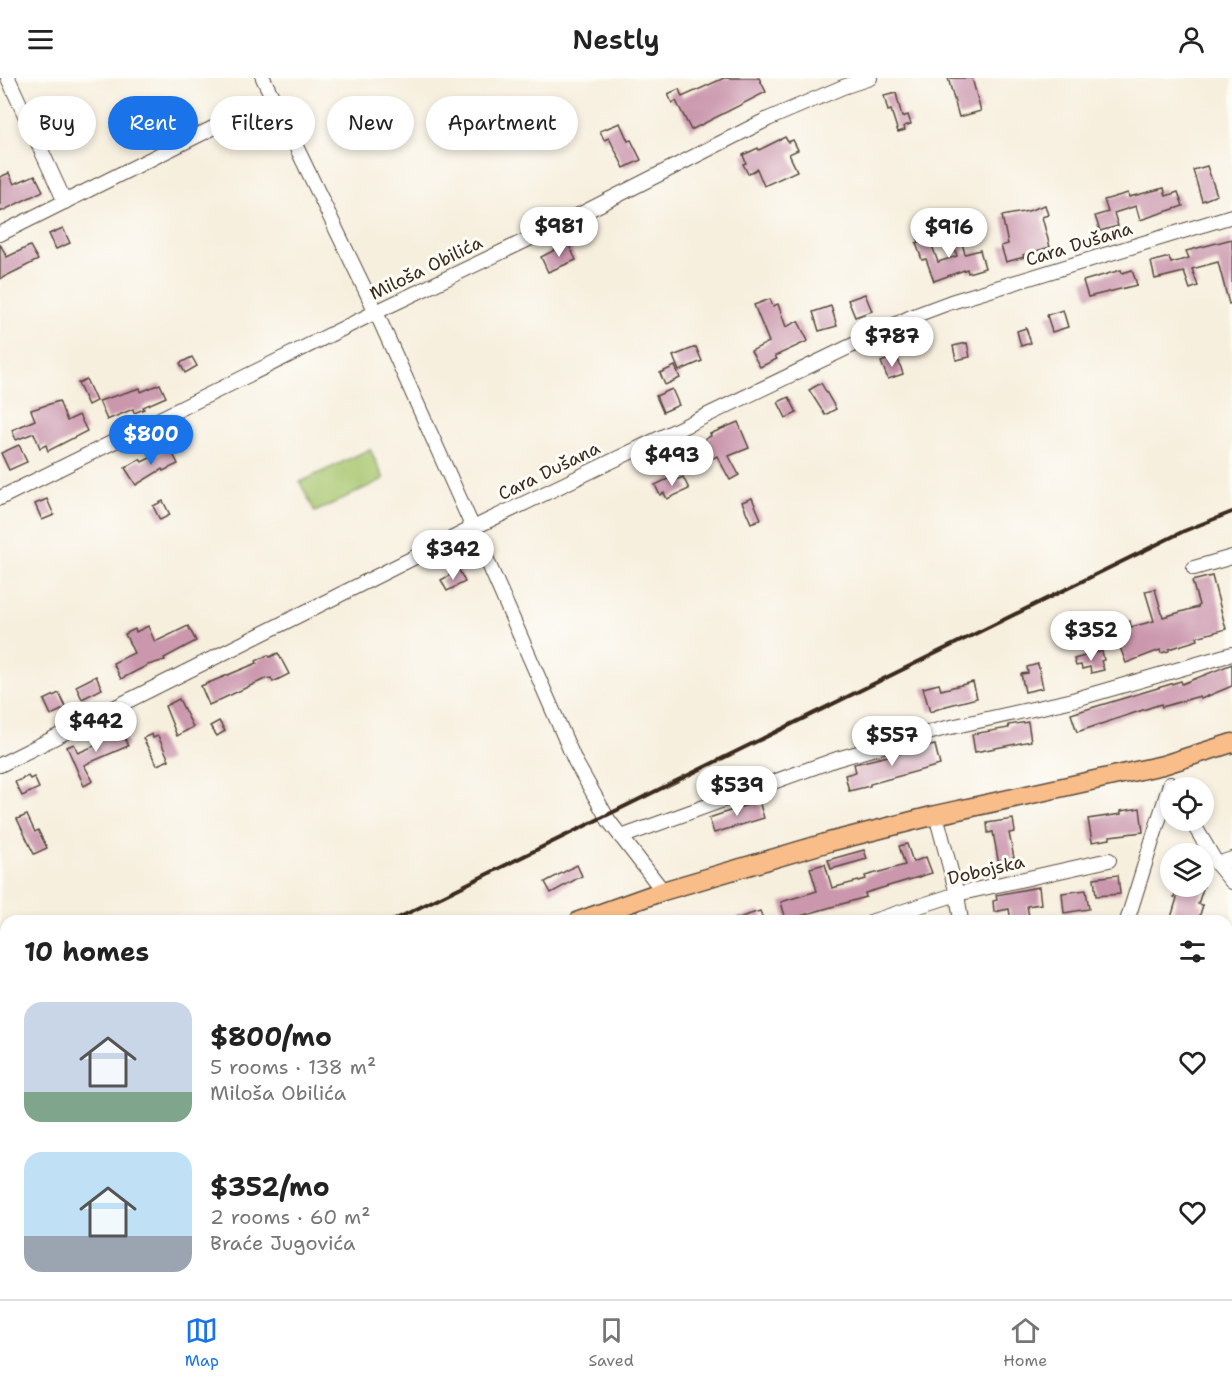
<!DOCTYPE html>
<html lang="en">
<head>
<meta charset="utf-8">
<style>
  :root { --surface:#fff; --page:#f2f2f2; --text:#222; --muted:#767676; --line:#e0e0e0; --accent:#1a73e8 }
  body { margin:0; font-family:"Shantell Sans",sans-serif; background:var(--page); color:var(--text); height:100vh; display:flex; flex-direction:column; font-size:22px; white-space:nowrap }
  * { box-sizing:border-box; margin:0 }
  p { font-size:20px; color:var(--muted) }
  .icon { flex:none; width:33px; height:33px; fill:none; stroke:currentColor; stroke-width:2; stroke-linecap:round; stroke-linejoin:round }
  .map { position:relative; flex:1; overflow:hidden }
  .panel { position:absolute; left:0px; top:837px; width:1233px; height:384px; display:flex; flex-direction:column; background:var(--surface); border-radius:18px 18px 0 0; box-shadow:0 3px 9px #0003 }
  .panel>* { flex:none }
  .hud { position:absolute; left:18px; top:18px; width:600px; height:54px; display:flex; gap:12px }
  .tools { position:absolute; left:1160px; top:699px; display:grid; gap:12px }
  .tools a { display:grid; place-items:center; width:54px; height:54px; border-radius:50%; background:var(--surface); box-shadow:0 3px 9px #0003; font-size:30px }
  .price { position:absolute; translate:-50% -51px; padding:0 14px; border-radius:21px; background:#fff; color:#222; font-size:20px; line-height:39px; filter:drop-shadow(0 2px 3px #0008) }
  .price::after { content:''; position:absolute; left:50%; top:36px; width:18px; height:14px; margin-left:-9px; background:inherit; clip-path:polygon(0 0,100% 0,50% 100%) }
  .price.selected { background:var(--accent); color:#fff }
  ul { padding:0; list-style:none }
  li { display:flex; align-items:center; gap:18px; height:150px; padding:0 24px }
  li span { display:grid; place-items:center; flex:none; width:168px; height:120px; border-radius:18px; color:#555 }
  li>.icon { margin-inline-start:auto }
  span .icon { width:72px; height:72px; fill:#fffc; stroke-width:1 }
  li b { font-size:26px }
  h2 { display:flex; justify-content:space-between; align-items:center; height:72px; padding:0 24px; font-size:26px }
  .pill { padding:0 21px; border-radius:27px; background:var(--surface); box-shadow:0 3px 9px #0003; font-size:21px; line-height:54px }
  .pill.selected { background:var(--accent); color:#fff }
  header { display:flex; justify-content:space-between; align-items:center; height:78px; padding:0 24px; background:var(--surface); font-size:27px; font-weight:600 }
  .menu { display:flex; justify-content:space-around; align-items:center; height:84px; border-top:2px solid var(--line); background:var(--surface); font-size:16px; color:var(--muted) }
  .menu a { display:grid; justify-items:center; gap:3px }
  .menu .selected { color:var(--accent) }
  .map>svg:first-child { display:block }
  .green { fill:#a7c66e; stroke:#717846; stroke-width:1.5 }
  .forest { fill:#85ab61; stroke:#606a40; stroke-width:1.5 }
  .building { fill:#cb97ad }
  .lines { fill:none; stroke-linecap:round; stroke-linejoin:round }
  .minor-casing { stroke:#57483b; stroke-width:16 }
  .major-casing { stroke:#57483b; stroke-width:21 }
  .minor { stroke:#fff; stroke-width:14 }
  .major { stroke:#f8bd88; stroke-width:18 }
  .rail { stroke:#3b2a1e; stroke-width:4 }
  .labels { text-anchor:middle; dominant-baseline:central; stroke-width:6; stroke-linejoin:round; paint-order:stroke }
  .street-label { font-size:18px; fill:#3b2a1e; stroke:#fdfcf7 }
</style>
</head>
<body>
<header><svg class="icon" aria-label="menu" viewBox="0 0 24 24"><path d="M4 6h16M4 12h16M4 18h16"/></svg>Nestly<svg class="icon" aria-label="person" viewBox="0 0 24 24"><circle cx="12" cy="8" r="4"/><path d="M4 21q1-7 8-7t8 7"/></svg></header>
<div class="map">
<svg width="1232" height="1221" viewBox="0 0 1232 1221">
  <rect width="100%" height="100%" fill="#fdfcf7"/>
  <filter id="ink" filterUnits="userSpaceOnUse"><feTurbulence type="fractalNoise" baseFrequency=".0167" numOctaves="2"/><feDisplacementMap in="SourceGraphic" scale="12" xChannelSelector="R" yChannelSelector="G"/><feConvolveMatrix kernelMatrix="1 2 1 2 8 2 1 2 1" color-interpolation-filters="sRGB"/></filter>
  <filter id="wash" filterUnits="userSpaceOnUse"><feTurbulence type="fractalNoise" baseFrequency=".008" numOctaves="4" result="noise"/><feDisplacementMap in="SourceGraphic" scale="24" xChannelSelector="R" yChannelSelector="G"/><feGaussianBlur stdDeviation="1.35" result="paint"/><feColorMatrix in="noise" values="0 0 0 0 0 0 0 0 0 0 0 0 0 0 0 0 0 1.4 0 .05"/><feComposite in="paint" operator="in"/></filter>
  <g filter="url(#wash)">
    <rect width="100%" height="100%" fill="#f7efde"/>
    <!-- green -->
    <g class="green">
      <polygon points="370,371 384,401 315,434 300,404"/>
      <polygon points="1227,971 1232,972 1232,1076 1227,1075"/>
    </g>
    <!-- forest -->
    <polygon class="forest" points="6,1183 6,1215 421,1215 419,1221 0,1221 0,1188"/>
    <g id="blocks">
      <!-- building -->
      <g class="building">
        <polygon points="724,0 759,0 766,14 691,52 676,23 672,25 668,16 679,11 682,19"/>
        <polygon points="948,0 972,0 981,33 959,39"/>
        <polygon points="896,15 902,39 908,37 911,46 904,48 905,52 898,54 891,32 888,33 884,18"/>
        <polygon points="620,45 628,63 631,62 641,82 624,90 609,60 604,62 600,53"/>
        <polygon points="785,59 788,64 793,62 798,72 789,76 797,93 764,108 757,91 748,96 743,86 746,85 743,77 758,70 759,72"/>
        <polygon points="1207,88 1217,117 1202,123 1193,92"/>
        <polygon points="9,95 14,106 35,97 43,113 0,134 0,99"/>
        <polygon points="1164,110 1166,118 1178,114 1183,128 1140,142 1136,128 1114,135 1118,148 1100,153 1095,138 1108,134 1104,122 1128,115 1129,119"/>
        <polygon points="1045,127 1048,137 1042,139 1050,169 1023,177 1024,179 1006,184 1001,168 1008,166 1002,138 1028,133"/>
        <polygon points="63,150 70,165 56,171 49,156"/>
        <polygon points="927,154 938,184 957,178 952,160 960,158 965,176 980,172 985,190 968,195 967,191 934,203 926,181 922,182 916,165 919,164 917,158"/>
        <polygon points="1232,161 1232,225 1229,226 1218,184 1192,191 1198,208 1190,211 1184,194 1155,201 1151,184 1169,179 1171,185 1189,180 1186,173"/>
        <polygon points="568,165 576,182 548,194 541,179"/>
        <polygon points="0,166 7,179 30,168 38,182 0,201"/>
        <polygon points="1121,192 1122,195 1132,192 1137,207 1088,219 1083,203"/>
        <polygon points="865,216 872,233 855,239 848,222"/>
        <polygon points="770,221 773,228 778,226 786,249 798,243 808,263 775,278 777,281 760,289 751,273 769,264 754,227"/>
        <polygon points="831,228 837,248 819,253 813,234"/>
        <polygon points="1063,232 1068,249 1052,254 1047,237"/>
        <polygon points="1026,250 1031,265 1021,268 1017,253"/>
        <polygon points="967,265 970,279 956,282 953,268"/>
        <polygon points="696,269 702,283 679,293 673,278"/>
        <polygon points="897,278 903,296 888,301 881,284"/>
        <polygon points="192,279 197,288 185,295 180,285"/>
        <polygon points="675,288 680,300 665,307 660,295"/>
        <polygon points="86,301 96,323 88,327 78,305"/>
        <polygon points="821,305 836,331 825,337 809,312"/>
        <polygon points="160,306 166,319 143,329 144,331 134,335 133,331 107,342 99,323 140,310 141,314"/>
        <polygon points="672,311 679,327 663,334 656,318"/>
        <polygon points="789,319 797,335 786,340 778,324"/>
        <polygon points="59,323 67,343 79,337 87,353 48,373 46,367 40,370 34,355 16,362 12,352 35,342 31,332"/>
        <polygon points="738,344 749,370 729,378 739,397 730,402 717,378 698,388 689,370 711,358 710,356"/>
        <polygon points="19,367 27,384 9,392 1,375"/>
        <polygon points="170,370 178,386 163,393 162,391 136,407 125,390 140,381 142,384"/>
        <polygon points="674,398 676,402 683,399 689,411 667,421 664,415 660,417 655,407"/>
        <polygon points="752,420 761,441 751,445 742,424"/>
        <polygon points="47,421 54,437 42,442 35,426"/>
        <polygon points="163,423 170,437 160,442 153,428"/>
        <polygon points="459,492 465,504 447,513 441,502"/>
        <polygon points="1212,498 1226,551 1197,559 1198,562 1169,571 1169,573 1161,575 1160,572 1126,585 1120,569 1124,567 1119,545 1130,543 1131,549 1154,543 1145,513 1155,511 1163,539 1198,529 1199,527 1192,503"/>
        <polygon points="148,548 155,564 188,548 196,563 164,580 165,582 148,587 121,601 113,585 134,575 125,556 135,551 136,554"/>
        <polygon points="1102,573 1104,582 1101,583 1104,592 1091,595 1090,589 1082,591 1081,587 1076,588 1074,581"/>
        <polygon points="278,575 289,596 273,604 271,600 265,601 209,627 201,608 257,585 256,583 268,577 270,579"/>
        <polygon points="1038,586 1043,610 1025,614 1021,596 1028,595 1027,589"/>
        <polygon points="1232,586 1232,608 1201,621 1200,618 1162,629 1161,626 1077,654 1071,636 1181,603 1182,606"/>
        <polygon points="96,598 102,611 82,621 76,608"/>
        <polygon points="973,604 977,620 946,628 930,634 923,610 939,606 941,612"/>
        <polygon points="59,615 66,630 51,637 44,622"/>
        <polygon points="179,621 193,649 177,658 165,628"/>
        <polygon points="219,643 225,653 217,658 210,648"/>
        <polygon points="1028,644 1031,663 975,674 972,656 1009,650 1008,647"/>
        <polygon points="116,653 117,657 123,655 128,668 84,687 93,703 84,708 67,669 74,666 78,675 101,665 98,660"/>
        <polygon points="152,656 153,660 158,658 169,682 157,687 143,660"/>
        <polygon points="935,667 940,687 870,706 870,708 849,713 845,697 856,694 854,686"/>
        <polygon points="28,698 30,701 34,699 39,710 22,718 15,704"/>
        <polygon points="759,723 764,740 714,755 709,740"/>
        <polygon points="1140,730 1143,754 1110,758 1110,761 1092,764 1088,741 1121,736 1121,733"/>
        <polygon points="27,737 35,754 38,752 47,770 34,776 17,741"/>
        <polygon points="1013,741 1015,754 1009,755 1014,780 998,782 993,754 988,755 987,745"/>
        <polygon points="907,766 913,784 926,779 932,795 865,815 866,819 786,842 781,824 817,813 810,790 825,786 832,810 866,801 865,798 905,787 899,768"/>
        <polygon points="864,772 867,781 831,791 828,782"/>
        <polygon points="577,787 582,798 551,815 545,804"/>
        <polygon points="1118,797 1120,816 1096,818 1094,800"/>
        <polygon points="1178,808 1204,808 1198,826 1203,827 1198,843 1170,843 1177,820 1174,819"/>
        <polygon points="1039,809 1041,826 1027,828 1030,843 1011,843 1009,831 994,834 993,823 997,822 996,817"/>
        <polygon points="1086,812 1089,831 1064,835 1062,815"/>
        <polygon points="760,833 764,843 736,843 735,841"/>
      </g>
    </g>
  </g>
  <g filter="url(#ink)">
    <use href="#blocks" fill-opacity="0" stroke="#57483b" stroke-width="1.5"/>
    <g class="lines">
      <defs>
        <g id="minor">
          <polyline points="8,0 65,124"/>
          <polyline points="263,0 376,234 473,450 575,683 609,743 663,813"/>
          <polyline points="0,156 273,20"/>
          <polyline points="0,420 376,234 573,140 768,41 843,9 870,0"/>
          <polyline points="1194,490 1232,479"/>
          <polyline points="0,687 473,450 911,239 951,224 1232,138"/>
          <polyline points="936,737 957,816 961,843"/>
          <polyline points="1191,742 1217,786 1232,804"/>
          <polyline points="621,759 837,681 942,651 1069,623 1232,576"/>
          <polyline points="1217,786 1232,781"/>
          <polyline points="873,843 957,816 1109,782"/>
          <polyline points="1127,843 1170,706"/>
          <polyline points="1227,1173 1232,1171"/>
          <polyline points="832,1215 832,1221"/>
          <polyline points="230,1221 233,1215"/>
          <polyline points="547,1221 547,1217 553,1215"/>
          <polyline points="1108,1221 1123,1215"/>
        </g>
        <g id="major">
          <polyline points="579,843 663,813 829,764 936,737 1163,687 1232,665"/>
          <polyline points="0,1060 6,1057"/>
        </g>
      </defs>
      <!-- minor casing -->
      <use href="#minor" class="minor-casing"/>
      <!-- major casing -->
      <use href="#major" class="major-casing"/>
      <!-- minor -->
      <use href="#minor" class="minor"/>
      <!-- major -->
      <use href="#major" class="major"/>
      <!-- rail -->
      <g class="rail">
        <polyline points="392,843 1184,453 1232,434"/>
        <polyline points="0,1037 6,1034"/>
      </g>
    </g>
  </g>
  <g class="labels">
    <!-- street labels -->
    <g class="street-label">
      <text transform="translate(1079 166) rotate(-17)">Cara Dušana</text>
      <text transform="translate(426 190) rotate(-26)">Miloša Obilića</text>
      <text transform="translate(549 393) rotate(-26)">Cara Dušana</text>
      <text transform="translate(986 792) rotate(-13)">Dobojska</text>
    </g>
  </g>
</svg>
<div class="tools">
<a><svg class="icon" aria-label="locate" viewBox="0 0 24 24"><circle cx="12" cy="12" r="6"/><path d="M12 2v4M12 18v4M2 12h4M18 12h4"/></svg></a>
<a><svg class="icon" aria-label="layers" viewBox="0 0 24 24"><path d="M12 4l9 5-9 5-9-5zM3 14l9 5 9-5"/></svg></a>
</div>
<b class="price" style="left:559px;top:180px">$981</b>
<b class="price" style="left:949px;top:181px">$916</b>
<b class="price" style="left:892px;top:290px">$787</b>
<b class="price selected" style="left:151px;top:388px">$800</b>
<b class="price" style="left:672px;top:409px">$493</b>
<b class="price" style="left:453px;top:503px">$342</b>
<b class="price" style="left:1091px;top:584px">$352</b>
<b class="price" style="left:96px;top:675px">$442</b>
<b class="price" style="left:892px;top:689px">$557</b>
<b class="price" style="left:737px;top:739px">$539</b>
<div class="hud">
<a class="pill">Buy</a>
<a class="pill selected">Rent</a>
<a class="pill">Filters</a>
<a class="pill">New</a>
<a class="pill">Apartment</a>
</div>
<section class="panel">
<h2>10 homes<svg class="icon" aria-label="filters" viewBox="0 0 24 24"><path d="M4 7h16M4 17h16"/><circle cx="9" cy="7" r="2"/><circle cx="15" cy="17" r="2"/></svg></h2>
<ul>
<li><span style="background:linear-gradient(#c9d6e8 75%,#7fa58c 0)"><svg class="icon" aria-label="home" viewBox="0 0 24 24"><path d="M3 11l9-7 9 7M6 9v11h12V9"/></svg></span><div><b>$800/mo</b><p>5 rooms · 138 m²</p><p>Miloša Obilića</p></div><svg class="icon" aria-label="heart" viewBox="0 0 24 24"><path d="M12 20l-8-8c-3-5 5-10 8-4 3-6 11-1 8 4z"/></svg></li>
<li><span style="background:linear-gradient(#bfe0f5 70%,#9aa5b1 0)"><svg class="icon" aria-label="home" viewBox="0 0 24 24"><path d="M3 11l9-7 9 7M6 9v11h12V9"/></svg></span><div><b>$352/mo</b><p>2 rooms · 60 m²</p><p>Braće Jugovića</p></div><svg class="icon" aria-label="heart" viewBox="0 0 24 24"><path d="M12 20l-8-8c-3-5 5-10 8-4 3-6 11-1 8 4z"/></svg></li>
</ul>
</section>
</div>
<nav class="menu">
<a class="selected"><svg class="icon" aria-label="map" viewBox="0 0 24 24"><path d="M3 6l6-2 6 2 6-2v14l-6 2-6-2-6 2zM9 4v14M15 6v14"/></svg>Map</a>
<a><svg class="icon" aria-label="saved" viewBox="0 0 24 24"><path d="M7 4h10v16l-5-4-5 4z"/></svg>Saved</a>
<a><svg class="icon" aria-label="home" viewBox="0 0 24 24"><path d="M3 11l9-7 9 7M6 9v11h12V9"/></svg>Home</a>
</nav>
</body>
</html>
